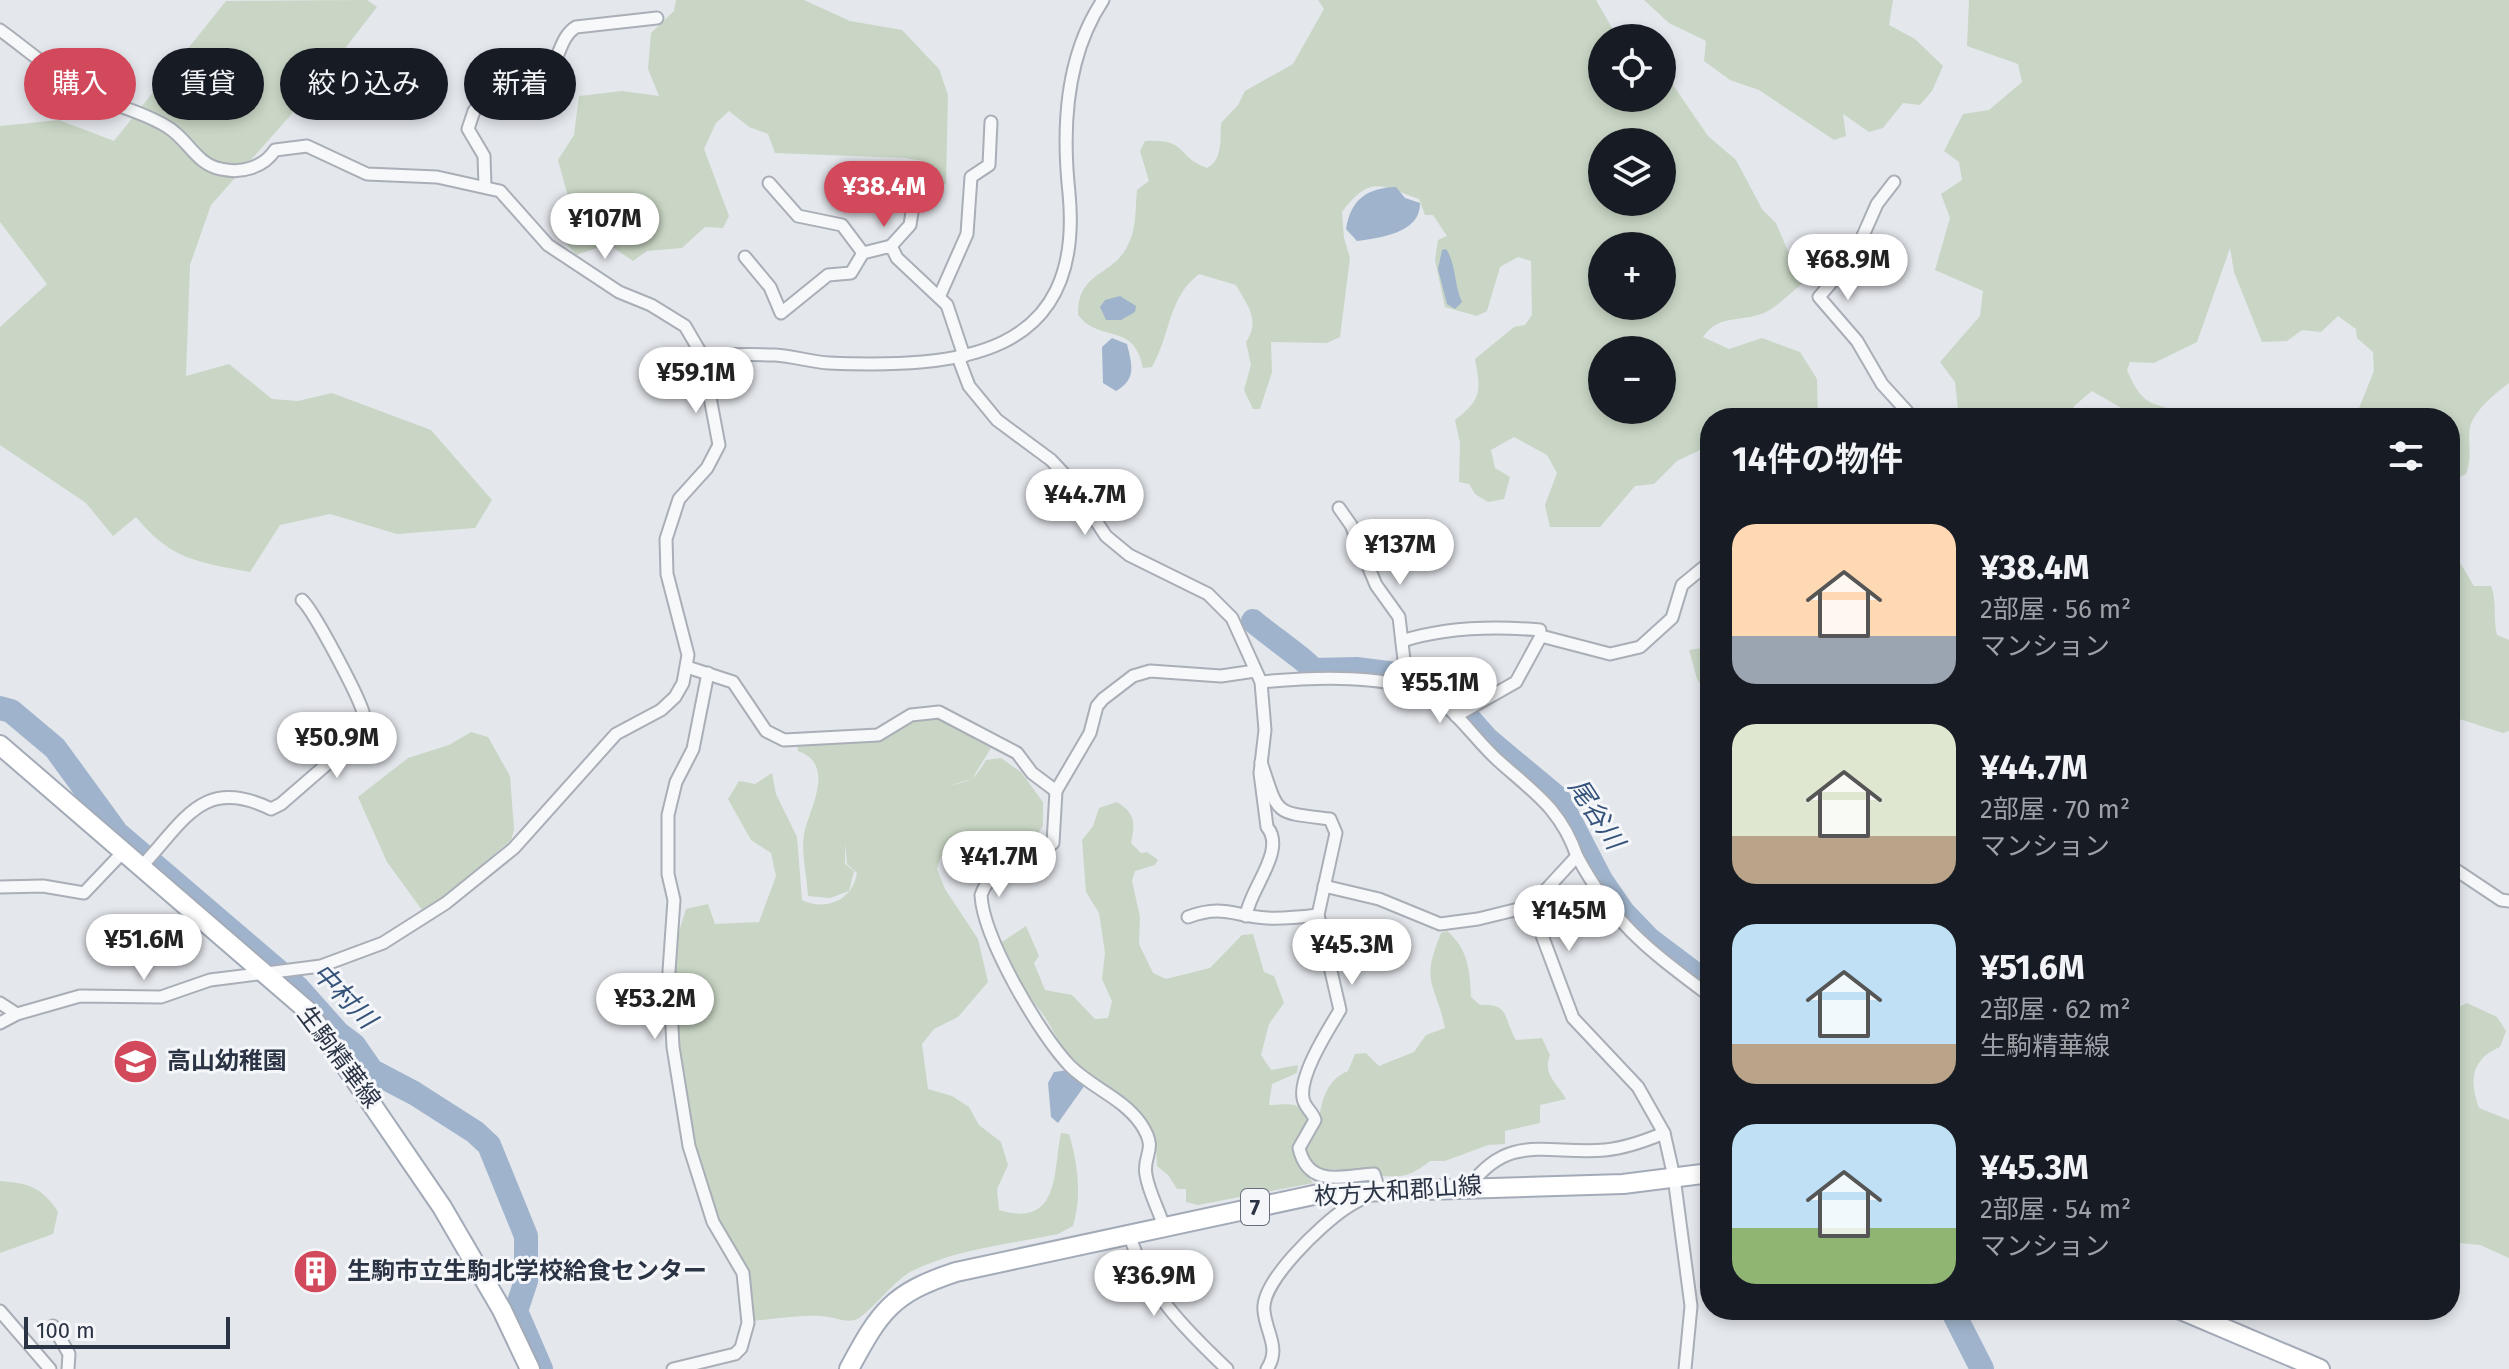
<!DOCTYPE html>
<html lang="ja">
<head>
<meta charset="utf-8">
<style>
  :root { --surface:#171b24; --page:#20242c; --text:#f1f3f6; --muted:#9ea1a6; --accent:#d1495b }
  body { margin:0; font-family:"Fira Sans","Noto Sans JP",sans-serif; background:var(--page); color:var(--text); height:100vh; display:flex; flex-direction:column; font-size:30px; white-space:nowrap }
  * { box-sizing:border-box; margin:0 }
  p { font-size:26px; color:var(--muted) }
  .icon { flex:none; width:44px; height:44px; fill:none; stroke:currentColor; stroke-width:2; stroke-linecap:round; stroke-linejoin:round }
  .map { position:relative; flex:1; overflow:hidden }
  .panel { position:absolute; left:1700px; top:408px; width:760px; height:912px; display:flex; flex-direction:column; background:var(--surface); border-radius:32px; box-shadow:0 4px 12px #0003 }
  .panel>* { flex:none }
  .banner { position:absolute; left:24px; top:48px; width:760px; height:72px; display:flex; gap:16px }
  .buttons { position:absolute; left:1588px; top:24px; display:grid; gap:16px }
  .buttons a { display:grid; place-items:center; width:88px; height:88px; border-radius:50%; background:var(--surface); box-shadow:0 4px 12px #0003; font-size:40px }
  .scale { position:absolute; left:24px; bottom:20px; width:206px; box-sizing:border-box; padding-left:8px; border:4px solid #2b3445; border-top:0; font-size:22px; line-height:28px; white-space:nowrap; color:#2b3445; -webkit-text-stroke:6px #f4f6f9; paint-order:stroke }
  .price { position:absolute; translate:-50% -68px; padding:0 18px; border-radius:28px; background:#fff; color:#222; font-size:26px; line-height:52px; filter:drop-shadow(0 2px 4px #0008) }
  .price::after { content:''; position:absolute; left:50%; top:48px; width:24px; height:18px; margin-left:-12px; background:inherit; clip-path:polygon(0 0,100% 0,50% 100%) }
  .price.on { background:var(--accent); color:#fff }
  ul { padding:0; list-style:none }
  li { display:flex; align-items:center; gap:24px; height:200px; padding:0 32px }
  li span { display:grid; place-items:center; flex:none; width:224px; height:160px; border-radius:24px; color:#555 }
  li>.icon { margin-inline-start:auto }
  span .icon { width:96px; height:96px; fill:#fffc; stroke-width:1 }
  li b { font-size:34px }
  h2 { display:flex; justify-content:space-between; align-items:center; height:96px; padding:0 32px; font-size:34px }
  .pill { padding:0 28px; border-radius:36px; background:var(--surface); box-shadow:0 4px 12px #0003; font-size:28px; line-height:72px }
  .pill.on { background:var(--accent); color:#fff }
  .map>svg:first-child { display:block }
  .green { fill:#c9d6c5; fill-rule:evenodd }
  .water { fill:#9fb4cc }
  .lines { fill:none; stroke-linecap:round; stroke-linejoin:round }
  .river { stroke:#9fb4cc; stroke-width:24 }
  .street-casing { stroke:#a9aeb7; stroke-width:15 }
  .primary-casing { stroke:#a3abb8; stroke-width:22 }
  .street { stroke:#f7f8fa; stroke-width:11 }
  .primary { stroke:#fff; stroke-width:18 }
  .labels { text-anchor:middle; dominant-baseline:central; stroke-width:6; stroke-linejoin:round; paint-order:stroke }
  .shield { fill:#f4f6f9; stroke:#676e7b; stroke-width:2 }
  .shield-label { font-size:22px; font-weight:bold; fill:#2b3445 }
  .street-label { font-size:24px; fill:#2b3445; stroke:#f4f6f9 }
  .poi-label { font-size:24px; font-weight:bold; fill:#2b3445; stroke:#f4f6f9; text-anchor:start }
  .water-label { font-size:26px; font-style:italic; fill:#34527a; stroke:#f4f6f9 }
</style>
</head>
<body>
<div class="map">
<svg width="2509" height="1369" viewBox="0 0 2509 1369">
  <rect width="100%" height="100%" fill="#e4e7ec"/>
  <!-- green -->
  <g class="green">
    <path d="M367,0l10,7 -65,84 -101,114 -21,60 -4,111 43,-12 43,35 26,2 34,-8 99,37 61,70 -17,28 -78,6 -67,-20 -50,11 -30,47c-52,-10 -79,-12 -114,-55l-23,19 -27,-33 -86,-58v-118l47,-43 -47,-62v-96l59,-6 55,21 112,-140z"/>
    <polygon points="676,0 804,0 850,21 902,30 939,69 948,95 946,184 939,187 928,183 923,161 905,158 775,153 768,134 749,127 729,111 716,123 704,149 729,216 723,228 705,227 682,248 647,251 633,261 608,244 576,255 565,242 572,211 558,160 574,135 579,96 622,91 659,96 648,69 651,33 674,11"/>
    <path d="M1318,0h278l16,28 12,10h-22v60h60v-29l46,67 28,24 26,49 14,14 26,61c-12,9 -24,22 -36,28 -23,11 -47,1 -63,25l26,12 33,-11 38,14 17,27 1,39h-108v35l-8,-4 -25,12 -23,23 -19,2 -35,41h-50l-5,-22 12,-32 -10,-18 -33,-18 -23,13 4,18 15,9 -6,22 -16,3 -13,-8 -6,-10 -10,-2 1,-39 -5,-23c27,-21 26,-29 20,-61l39,-32 11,-2 7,-10 -1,-54 -13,-4 -18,10 -13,44 -10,5 -32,-9 -10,-47 3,-20 9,-4 -14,-21h-8l-6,-16c-38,-13 -48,-25 -77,13l2,26 6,20 -10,79 -13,6 -56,-1 1,30 -12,37h-7l-9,-19 7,-25 -5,-23c15,-22 1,-37 -10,-57l-37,-11c-31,24 -28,59 -47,93l-9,1c-9,-47 -42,-24 -65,-53 -1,-41 30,-39 46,-63 13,-19 11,-40 13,-62l12,-9 -9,-30 5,-10c43,-3 31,16 62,27 16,-8 13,-29 14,-45l17,-18 7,-14 48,-27 31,-55zM1602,142h60v60h-60zM1602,246h60v60h-60zM1602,350h60v60h-60z"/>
    <polygon points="1644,0 1893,0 1889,25 1915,39 1943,66 1932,91 1920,105 1903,103 1883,128 1869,132 1843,114 1846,136 1834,140 1759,90 1730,80 1704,61 1706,41 1669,23"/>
    <path d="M1969,0h540v383c-13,10 -36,28 -39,45 -3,17 3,26 -4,46l-16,7v-63h-95l19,-47 -1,-19 -16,-14 -1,-9 -18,-13 -17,16 -19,-2 -15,11 -25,1 -28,-70 -4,-24 -33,94 -43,21 -24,-1 -3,8c19,45 29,28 63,48h-63l-4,-9 -31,-18 -18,15 -1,12h-114l-4,-36 -15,-20 40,-46 3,-25 -48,-21 15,-52 -9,-24 21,-14 -3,-18 -15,-11 19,-37 26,-4 33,-28 -4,-18 -51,-18z"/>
    <path d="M2450,546l24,40h17c6,14 2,33 6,49l12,5v91l-6,2 -53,-17z"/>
    <polygon points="1710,647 1710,699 1697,679 1689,650"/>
    <path d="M937,717l54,31 -19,31 -24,7c24,-6 24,-3 38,-26l15,-2 20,14 22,30v24l-10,14 -60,37 -20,-18 -12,-3 -4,13 8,20 33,50 10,43 -30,35 -24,12 -12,15 6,45 24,7 17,11 10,18 22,17 7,23 -11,24 2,21c62,19 54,-40 62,-77l8,1c9,30 13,62 4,92l-15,8c-48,10 -104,15 -148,38 -17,10 -44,45 -55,48 -11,3 -23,-4 -35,-4 -22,-1 -45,3 -67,5l-6,-36 -48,-114 -21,-117 -4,-107 12,-38 22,-5 7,20 44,-2 17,-46 -5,-23 -20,-13 -23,-41 11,-18 16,3 17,-11 4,21 21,43 5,63c25,12 51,-1 55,-27l-10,-9 -2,-21v21l9,7 -5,20 -19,7 -22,-2c-1,-19 -7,-44 -4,-62 5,-25 33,-69 -6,-83l-1,-9 88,-4 35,-20z"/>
    <polygon points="471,732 488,737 510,776 514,830 511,840 447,895 422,910 387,862 358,797 408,758 449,745"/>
    <path d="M1117,802c19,12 18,21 14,41l10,10 6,-1 11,8 -3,5 -20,6 -3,10 8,36 -1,27 14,29 13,6 44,-11 32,-33 11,-1 11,38 10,4 10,27 -15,21 -8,31 10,15 27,-5 -1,8 -25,11 -3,21c18,0 27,-5 41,11 -15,41 -24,26 3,67l-115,22 -12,-3v-13h-9l-9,-14 -11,-9 -1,-21 -13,-26 -17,-21 -42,-28 -21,-22 -18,-31 -22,-28 -21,-47 24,-16 13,30 -5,7 11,27 27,5 23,24 13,-1 4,-17 -10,-22 3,-26 -6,-40 -13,-21 -4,-52 11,-14 6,-18z"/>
    <path d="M1447,931c21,18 23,39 24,66l9,8c30,-2 23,13 36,35l26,-2 8,17c-8,19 7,28 16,44l-26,6v18l-35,8v13l-17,1 -43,16h-15c-20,15 -23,16 -50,15l-2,-7h-64l-11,-18 4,-11 11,-9c2,-23 5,-50 30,-60l7,-17 11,-1 13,13 35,-14 12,-17 19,-7c-10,-48 -25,-44 -4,-95z"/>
    <path d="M2467,1003l30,14 9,14 -6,16c-29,12 -31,34 -21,61l30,12v138l-29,-13 -30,-3v-231z"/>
    <path d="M0,1181c28,2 42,6 58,31l-5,22 -53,19z"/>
  </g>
  <!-- water -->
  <g class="water">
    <path d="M1396,187l9,11 15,5c1,30 -41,35 -63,38l-11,-12c5,-30 21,-41 50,-42z"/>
    <path d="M1446,249c10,14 8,36 16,53l-7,7 -8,-5 -9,-35 4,-19z"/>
    <polygon points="1120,296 1136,306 1135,312 1121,320 1106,320 1100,307 1105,300"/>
    <path d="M1112,338l15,6c5,21 10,35 -11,47l-13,-8 -1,-36z"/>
    <polygon points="1068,1070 1085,1085 1058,1123 1051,1117 1048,1083 1054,1072"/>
  </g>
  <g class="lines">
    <!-- river -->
    <g class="river">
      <path d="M1253,621c12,11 57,42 60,49l43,-1 40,5 52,21 39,44 72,60 42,81 22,32 26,27 61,46"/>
      <polyline points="0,708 11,711 55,748 117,833 297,987 338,1033 354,1045 372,1071 414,1093 475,1132 489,1145 526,1236 526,1281 516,1311 541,1369"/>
      <polyline points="1952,1310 1982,1369"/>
    </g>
    <defs>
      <g id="street">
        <path d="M0,30c29,21 58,47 91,64 25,13 54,18 78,34 19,12 28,37 52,41 21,5 43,-2 54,-19l32,-4 60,28 70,3 63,14 48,54 71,47 32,13 34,21 17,29"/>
        <polyline points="1894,182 1877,204 1854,256 1819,297 1857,341 1882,384 1913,418"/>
        <polyline points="769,183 798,216 842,225 863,253"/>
        <path d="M485,186l-1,-30 -16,-27 6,-18 7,-8c22,-8 54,-13 69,-33 10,-14 11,-34 26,-43l81,-9"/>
        <polyline points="891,246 910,225 913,206"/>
        <polyline points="745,257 770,287 781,313 828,275 851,273 863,253 891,246 897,258 947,305 964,356"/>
        <polyline points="940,295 967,234 971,177 989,165 991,122"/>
        <path d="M958,357l11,29 28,34 54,40 16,17 39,59 23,19 79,39 24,24 29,64 4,48 -5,43 7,54c20,23 -18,63 -21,89"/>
        <polyline points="1339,508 1351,525 1376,585 1399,617 1407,686"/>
        <path d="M1402,641c44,-14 91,-15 138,-11"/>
        <polyline points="687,667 733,682 766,731 784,740 878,735 911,715 939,712 1017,753 1032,773 1056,791"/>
        <path d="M1261,682c50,-5 145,-11 185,24 20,17 35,40 55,57 35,31 60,47 76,93"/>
        <polyline points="1456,716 1516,682 1541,636 1610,654 1640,647 1672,618 1682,585 1710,562"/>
        <path d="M1261,762c18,54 12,50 69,57l6,14 -18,82 22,95c-12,20 -41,65 -37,88 1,9 9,13 12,22l-16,28c9,40 43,28 75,26l5,16c-11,6 -23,11 -33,18 -24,16 -86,74 -82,103 2,22 17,37 3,58"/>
        <polyline points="2450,866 2501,900 2509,901"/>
        <path d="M141,867c43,-45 61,-92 130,-58l10,-5 83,-72c1,-7 2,-13 -1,-20 -6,-19 -49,-101 -61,-112"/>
        <polyline points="1324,886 1379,899 1440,924 1478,919 1531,906"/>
        <polyline points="0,887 43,886 84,893 123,852"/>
        <path d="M1188,917c35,-13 46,-1 79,1 17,1 34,-1 51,-3"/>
        <path d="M0,1003l17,11 63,-18 81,1 49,-17 111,-14 62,-23 63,-40 68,-55 102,-114 45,-24 14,-13 8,-14 5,-28 -21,-81 -1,-35 13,-40 28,-31 12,-23 -17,-90c24,0 49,-1 73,0 18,1 36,7 54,8 128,5 256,-4 240,-170 -7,-65 -4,-136 34,-193"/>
        <polyline points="0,1023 17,1014"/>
        <path d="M1470,1186c39,-54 79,-31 135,-36 21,-2 40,-9 59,-17"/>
        <path d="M1164,1227c-5,-17 -15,-34 -18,-52 -4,-21 13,-24 -5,-51 -18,-26 -49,-36 -71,-58 -30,-31 -87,-128 -89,-171 12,-34 49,-30 72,-52l3,-52 34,-58 7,-27 6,-7 30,-23 17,-5 71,5 34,-5"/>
        <path d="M1130,1236c16,55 57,95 97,133"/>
        <polyline points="0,1311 50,1369"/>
        <polyline points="53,1326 69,1354 68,1369"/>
        <polyline points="673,1369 735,1354 741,1348 748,1323 743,1273 713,1222 689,1146 673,1047 669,971 674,900 668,874 668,815 676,782 693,749 708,673"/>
        <path d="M1685,1369l6,-63 -17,-129 -10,-44 -26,-46 -65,-69 -42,-112 46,-50c37,69 72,94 133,140"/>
      </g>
      <g id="primary">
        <polyline points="0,745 308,1011 442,1207 502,1310 530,1369"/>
        <polyline points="2181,1310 2320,1369"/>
        <path d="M849,1369c31,-58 43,-76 107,-97l367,-79 300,-9 87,-11"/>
      </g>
    </defs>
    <!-- street casing -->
    <use href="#street" class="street-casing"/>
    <!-- primary casing -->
    <use href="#primary" class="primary-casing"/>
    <!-- street -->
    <use href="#street" class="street"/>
    <!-- primary -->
    <use href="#primary" class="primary"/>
  </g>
  <!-- icons -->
  <defs>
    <symbol id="school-disc" viewBox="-11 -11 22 22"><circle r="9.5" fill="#d1495b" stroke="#f4f6f9"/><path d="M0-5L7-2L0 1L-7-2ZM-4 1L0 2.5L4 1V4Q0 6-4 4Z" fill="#fff"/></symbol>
    <symbol id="building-disc" viewBox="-11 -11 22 22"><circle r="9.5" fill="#d1495b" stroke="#f4f6f9"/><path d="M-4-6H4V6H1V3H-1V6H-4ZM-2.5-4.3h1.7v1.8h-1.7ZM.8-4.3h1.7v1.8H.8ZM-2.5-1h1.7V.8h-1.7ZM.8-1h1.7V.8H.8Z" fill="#fff"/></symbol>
  </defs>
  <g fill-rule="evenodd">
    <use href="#school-disc" x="110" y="1036" width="51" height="51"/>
    <use href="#building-disc" x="290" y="1246" width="51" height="51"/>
  </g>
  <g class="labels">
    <!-- shield labels -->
    <rect class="shield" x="1241" y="1189" width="28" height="36" rx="6"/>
    <g class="shield-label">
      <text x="1255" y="1207">7</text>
    </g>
    <!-- street labels -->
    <g class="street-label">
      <text transform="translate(339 1057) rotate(53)">生駒精華線</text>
      <text transform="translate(1398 1191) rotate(-4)">枚方大和郡山線</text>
    </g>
    <!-- poi labels -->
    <g class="poi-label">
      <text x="167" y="1061">高山幼稚園</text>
      <text x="347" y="1271">生駒市立生駒北学校給食センター</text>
    </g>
    <!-- water labels -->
    <g class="water-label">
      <text transform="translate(1596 814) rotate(57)">尾谷川</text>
      <text transform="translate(344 996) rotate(46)">中村川</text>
    </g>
  </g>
</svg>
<div class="buttons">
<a><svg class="icon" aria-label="locate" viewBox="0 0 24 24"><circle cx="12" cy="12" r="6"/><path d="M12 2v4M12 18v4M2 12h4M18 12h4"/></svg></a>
<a><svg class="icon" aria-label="layers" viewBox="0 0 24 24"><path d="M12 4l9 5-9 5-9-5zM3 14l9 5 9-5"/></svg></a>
<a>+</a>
<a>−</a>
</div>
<div class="scale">100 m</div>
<b class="price on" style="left:884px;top:229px">¥38.4M</b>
<b class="price" style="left:605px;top:261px">¥107M</b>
<b class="price" style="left:1848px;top:302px">¥68.9M</b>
<b class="price" style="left:696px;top:415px">¥59.1M</b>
<b class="price" style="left:1085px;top:537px">¥44.7M</b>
<b class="price" style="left:1400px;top:587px">¥137M</b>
<b class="price" style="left:1440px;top:725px">¥55.1M</b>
<b class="price" style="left:337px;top:780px">¥50.9M</b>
<b class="price" style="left:999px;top:899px">¥41.7M</b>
<b class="price" style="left:1569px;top:953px">¥145M</b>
<b class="price" style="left:144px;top:982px">¥51.6M</b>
<b class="price" style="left:1352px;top:987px">¥45.3M</b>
<b class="price" style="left:655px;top:1041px">¥53.2M</b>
<b class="price" style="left:1154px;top:1318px">¥36.9M</b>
<div class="banner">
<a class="pill on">購入</a>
<a class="pill">賃貸</a>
<a class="pill">絞り込み</a>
<a class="pill">新着</a>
</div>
<section class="panel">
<h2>14件の物件<svg class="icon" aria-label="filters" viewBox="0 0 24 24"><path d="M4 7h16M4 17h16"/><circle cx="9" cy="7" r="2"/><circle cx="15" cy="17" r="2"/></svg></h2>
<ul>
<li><span style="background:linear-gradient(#ffd9b3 70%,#9aa5b1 0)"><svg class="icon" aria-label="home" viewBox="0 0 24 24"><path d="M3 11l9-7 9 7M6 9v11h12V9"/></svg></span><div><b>¥38.4M</b><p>2部屋 · 56 m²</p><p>マンション</p></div></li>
<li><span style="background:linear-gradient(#dfe7d0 70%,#b9a48a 0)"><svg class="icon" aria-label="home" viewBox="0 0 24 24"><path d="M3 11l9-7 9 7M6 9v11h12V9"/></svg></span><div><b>¥44.7M</b><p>2部屋 · 70 m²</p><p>マンション</p></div></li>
<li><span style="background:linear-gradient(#bfe0f5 75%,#b9a48a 0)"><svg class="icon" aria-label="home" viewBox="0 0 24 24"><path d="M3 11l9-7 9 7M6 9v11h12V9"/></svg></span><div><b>¥51.6M</b><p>2部屋 · 62 m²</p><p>生駒精華線</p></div></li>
<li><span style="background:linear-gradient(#bfe0f5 65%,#8fb573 0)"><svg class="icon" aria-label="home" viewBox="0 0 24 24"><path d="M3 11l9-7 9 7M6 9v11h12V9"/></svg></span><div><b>¥45.3M</b><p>2部屋 · 54 m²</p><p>マンション</p></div></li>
</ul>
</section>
</div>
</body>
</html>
